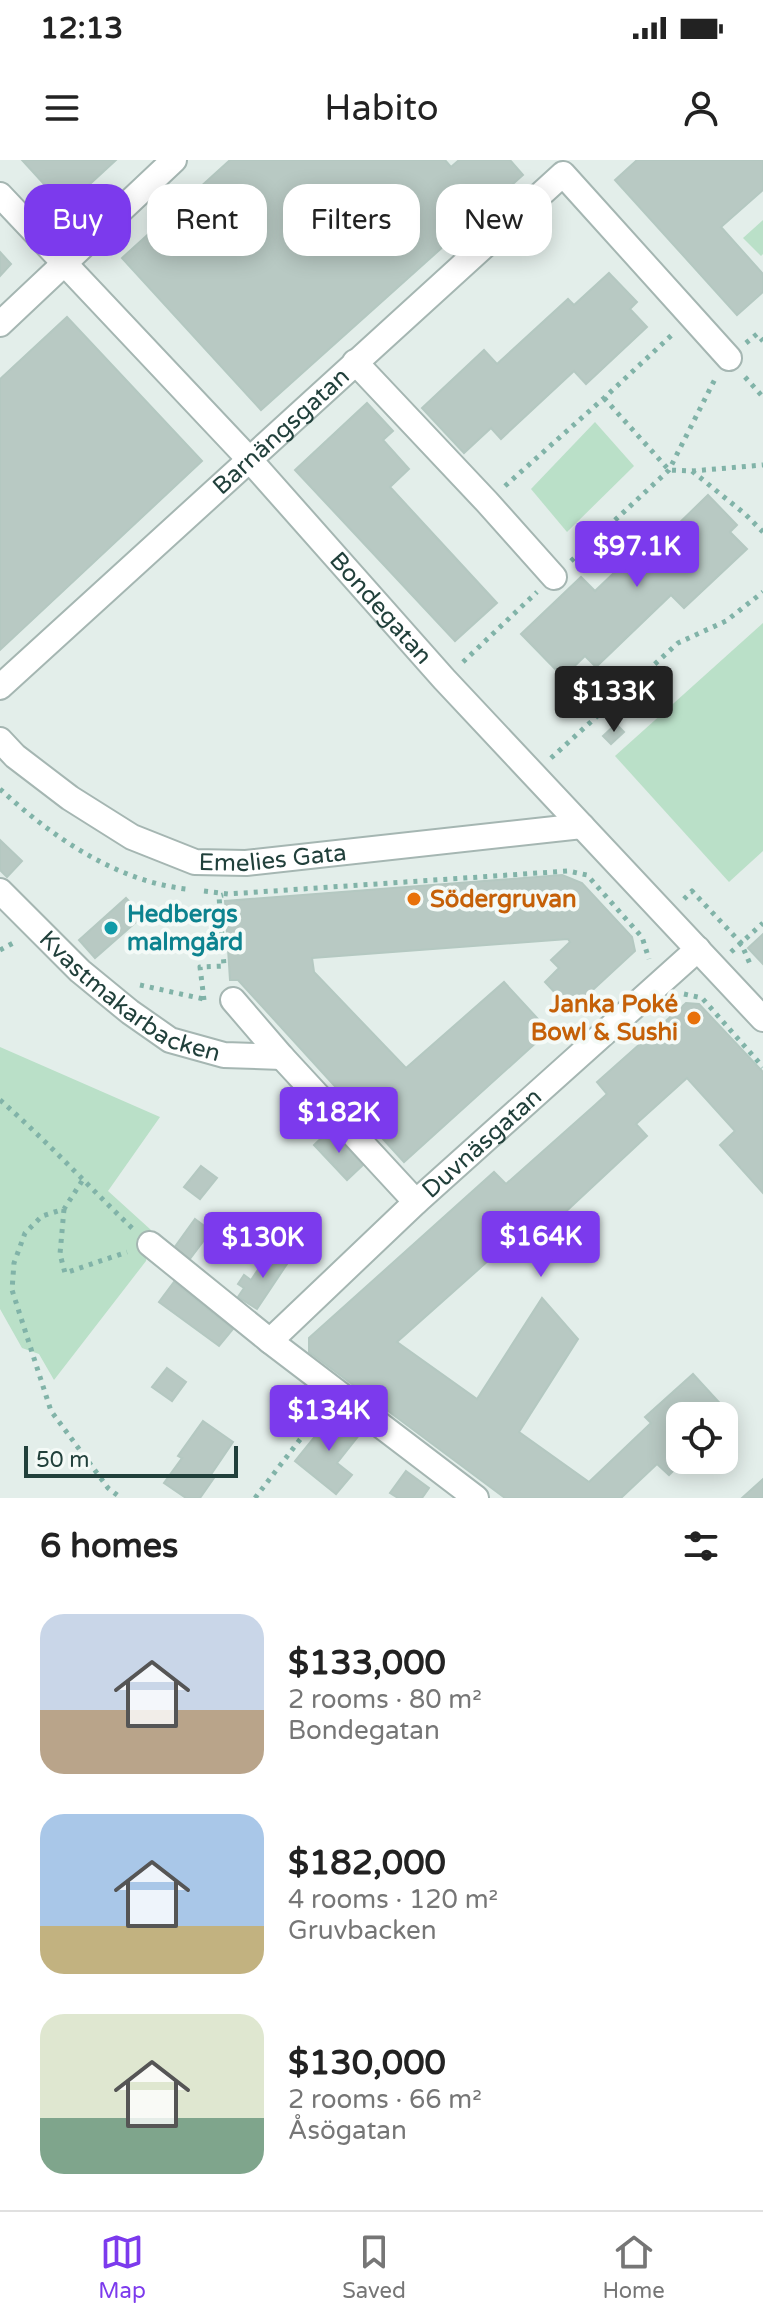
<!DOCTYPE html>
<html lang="en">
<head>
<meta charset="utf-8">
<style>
  :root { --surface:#fff; --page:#f2f2f2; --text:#222; --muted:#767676; --line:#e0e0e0; --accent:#7c3aed }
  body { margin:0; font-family:"Varela Round",sans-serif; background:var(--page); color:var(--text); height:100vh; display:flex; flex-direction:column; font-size:30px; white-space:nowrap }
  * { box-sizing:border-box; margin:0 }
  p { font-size:26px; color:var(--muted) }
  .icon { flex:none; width:44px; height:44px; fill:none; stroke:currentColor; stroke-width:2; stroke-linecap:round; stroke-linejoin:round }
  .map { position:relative; height:1338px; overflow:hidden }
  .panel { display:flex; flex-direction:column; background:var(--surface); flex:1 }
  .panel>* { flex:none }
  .top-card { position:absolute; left:24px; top:24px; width:716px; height:72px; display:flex; gap:16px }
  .buttons { position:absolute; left:666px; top:1242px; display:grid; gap:16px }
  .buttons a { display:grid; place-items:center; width:72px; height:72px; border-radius:16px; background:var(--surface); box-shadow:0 4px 20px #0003; font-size:40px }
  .scale { position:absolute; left:24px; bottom:20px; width:214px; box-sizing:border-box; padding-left:8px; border:4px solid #21403b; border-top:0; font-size:22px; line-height:28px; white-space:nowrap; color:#21403b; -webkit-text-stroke:6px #f4faf7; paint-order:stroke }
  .price { position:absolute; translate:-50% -68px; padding:0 18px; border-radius:8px; background:var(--accent); color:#fff; font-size:26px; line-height:52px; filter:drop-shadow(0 2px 4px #0008) }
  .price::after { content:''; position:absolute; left:50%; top:48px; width:24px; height:18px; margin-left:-12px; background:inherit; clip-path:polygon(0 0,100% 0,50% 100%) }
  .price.on { background:#222; color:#fff }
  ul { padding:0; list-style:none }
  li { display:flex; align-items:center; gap:24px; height:200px; padding:0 40px }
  li span { display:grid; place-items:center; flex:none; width:224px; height:160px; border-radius:24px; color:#555 }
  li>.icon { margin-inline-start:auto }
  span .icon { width:96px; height:96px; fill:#fffc; stroke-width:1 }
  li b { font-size:34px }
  h2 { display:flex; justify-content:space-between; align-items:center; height:96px; padding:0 40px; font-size:34px }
  .pill { padding:0 28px; border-radius:24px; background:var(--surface); box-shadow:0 4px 20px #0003; font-size:28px; line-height:72px }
  .pill.on { background:var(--accent); color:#fff }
  .status { display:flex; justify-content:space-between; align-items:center; height:56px; padding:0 40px; background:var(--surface); direction:ltr }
  .status svg { height:22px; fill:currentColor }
  header { display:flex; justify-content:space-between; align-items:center; height:104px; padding:0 40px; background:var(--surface); font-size:36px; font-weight:600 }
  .tabs { display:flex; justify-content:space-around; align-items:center; height:112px; border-top:2px solid var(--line); background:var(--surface); font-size:22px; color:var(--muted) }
  .tabs a { display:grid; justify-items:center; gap:4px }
  .tabs .on { color:var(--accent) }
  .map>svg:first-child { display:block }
  .green { fill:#bae0c8 }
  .building { fill:#b8c9c3; stroke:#b4c8c1; stroke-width:2 }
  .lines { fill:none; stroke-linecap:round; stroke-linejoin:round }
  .minor-casing { stroke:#a5b6b2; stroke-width:28 }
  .path { stroke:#81b3a8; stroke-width:5; stroke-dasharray:4 6; stroke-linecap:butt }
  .minor { stroke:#fff; stroke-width:24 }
  .food-dot { fill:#e8710a; stroke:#f4faf7; stroke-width:3 }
  .culture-dot { fill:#0f9aa8; stroke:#f4faf7; stroke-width:3 }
  .labels { text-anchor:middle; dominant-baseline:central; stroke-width:8; stroke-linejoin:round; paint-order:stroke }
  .street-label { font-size:24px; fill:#21403b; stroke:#f4faf7 }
  .food-label { font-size:24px; font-weight:bold; fill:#c56008; stroke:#f4faf7; text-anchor:start }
  .culture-label { font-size:24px; font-weight:bold; fill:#0d838f; stroke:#f4faf7; text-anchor:start }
</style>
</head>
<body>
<div class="status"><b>12:13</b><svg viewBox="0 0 49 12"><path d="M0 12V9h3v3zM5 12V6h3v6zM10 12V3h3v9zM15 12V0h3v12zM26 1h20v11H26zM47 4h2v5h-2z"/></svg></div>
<header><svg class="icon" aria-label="menu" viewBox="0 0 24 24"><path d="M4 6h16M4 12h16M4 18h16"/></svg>Habito<svg class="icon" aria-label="person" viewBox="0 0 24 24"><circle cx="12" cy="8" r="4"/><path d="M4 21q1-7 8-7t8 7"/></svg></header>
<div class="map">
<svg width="763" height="1338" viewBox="0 0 763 1338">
  <rect width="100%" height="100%" fill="#e3eeea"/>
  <!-- green -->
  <g class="green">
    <polygon points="763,60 763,94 761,96 743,78"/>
    <polygon points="595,262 634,306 567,372 531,329"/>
    <polygon points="763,463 763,691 729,722 615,596"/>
    <polygon points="0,887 160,957 108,1031 151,1070 146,1101 54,1220 39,1194 22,1188 0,1149"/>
  </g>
  <!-- building -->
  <g class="building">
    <polygon points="22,0 116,0 65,47"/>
    <polygon points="230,0 445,0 451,7 459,0 510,0 523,15 261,250 122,98"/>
    <polygon points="637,0 763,0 763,30 721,67 763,114 763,132 737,155 615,20"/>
    <polygon points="0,92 11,104 0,116"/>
    <polygon points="609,113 637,142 630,149 647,167 586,224 574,211 501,279 491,268 464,293 422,248 484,190 497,204 568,139 574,145"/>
    <polygon points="67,157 202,301 0,490 0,219"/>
    <polygon points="367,243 393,271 383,280 409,309 390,327 497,443 455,481 295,310"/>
    <polygon points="708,335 737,365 730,372 747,389 684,448 671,435 596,507 585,496 563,517 521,474 581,417 595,431 666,363 672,370"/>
    <polygon points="616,564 624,572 611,584 603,576"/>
    <polygon points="0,680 22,701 7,717 0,710"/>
    <polygon points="562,715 582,723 632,777 635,791 571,850 545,822 559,808 551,800 570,782 568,779 312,798 314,812 406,908 504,822 549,871 404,1002 238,820 230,820 225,741"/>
    <polygon points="126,738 143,756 95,798 79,780"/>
    <polygon points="763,774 763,804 748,788"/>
    <polygon points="686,843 699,844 763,912 763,1033 720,985 735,971 687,918 636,964 647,976 546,1070 535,1059 397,1182 477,1239 542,1138 578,1179 519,1272 589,1322 651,1263 645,1257 693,1214 726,1250 719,1256 680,1256 680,1300 684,1300 669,1315 657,1304 621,1338 505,1338 309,1192 309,1178 494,1012 506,1024 595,945 607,934 597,922"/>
    <polygon points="331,969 363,1005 347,1020 314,985"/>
    <polygon points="201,1006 217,1018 200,1039 184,1027"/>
    <polygon points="195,1059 211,1071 189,1100 174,1088"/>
    <polygon points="272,1089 289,1101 257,1149 238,1137 244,1128 238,1124 244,1115 251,1120"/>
    <polygon points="174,1122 233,1169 219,1186 159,1142"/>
    <polygon points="167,1208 186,1222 172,1241 152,1227"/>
    <polygon points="334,1253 360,1274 337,1303 352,1315 336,1334 295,1301"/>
    <polygon points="203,1261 233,1282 210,1316 214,1318 200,1338 186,1338 164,1323 182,1298 178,1296"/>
    <polygon points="406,1311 429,1328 422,1338 398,1338 390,1333"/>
    <polygon points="763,1319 763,1338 742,1338"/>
  </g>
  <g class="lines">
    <defs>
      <g id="minor">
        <path id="s1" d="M0,35l249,264 195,220 319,340"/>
        <polyline points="0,164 174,0"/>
        <polyline points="355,202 487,342 554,417"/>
        <path id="s2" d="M0,527l563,-513 166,184"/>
        <path id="s3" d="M0,580l15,16 55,42 62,39 63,25 51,1 336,-37"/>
        <path id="s4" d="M0,731l80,80 50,41 40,28 54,15 58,2"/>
        <polyline points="233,840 282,897 416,1042"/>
        <polyline points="150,1084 270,1181 476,1338"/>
        <path id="s5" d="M270,1181l146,-139 282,-253"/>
      </g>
    </defs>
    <!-- minor casing -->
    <use href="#minor" class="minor-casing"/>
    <!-- path -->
    <g class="path">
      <polyline points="746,183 757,174 763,181"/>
      <polyline points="745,217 763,237"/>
      <polyline points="604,238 669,310 692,311 745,354 763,372"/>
      <polyline points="692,311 763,305"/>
      <polyline points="505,326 604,238 675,172"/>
      <polyline points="571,401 669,310 716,217"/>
      <polyline points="463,502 537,432"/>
      <polyline points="551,598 678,483 726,461 763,432"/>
      <path d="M0,629c52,48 116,92 186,100"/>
      <polyline points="204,731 228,734 568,711 587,715 642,777 649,799"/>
      <polyline points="684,739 692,731 741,783 750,804"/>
      <polyline points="0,790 17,781"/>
      <polyline points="731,792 763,763"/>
      <polyline points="140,825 208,840"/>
      <polyline points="684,834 702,838 763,907"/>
      <polyline points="204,840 200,807 224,806 219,736 223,735"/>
      <path d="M0,940c47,41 88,86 133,129"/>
      <polyline points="82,1021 64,1049 42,1056 25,1073 14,1103 12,1130 51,1251 108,1328 121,1338"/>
      <polyline points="64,1049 60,1094 65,1113 127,1092"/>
      <polyline points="255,1338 322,1251"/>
    </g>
    <!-- minor -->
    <use href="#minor" class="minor"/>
  </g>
  <!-- markers -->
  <g class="food-dot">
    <circle cx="414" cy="739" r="8"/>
    <circle cx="694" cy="858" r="8"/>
  </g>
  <circle class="culture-dot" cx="111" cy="768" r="8"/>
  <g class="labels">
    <!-- street labels -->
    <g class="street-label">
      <text stroke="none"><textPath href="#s2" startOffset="380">Barnängsgatan</textPath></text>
      <text stroke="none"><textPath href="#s1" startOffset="562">Bondegatan</textPath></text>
      <text stroke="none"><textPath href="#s3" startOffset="310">Emelies Gata</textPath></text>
      <text stroke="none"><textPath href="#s4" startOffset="170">Kvastmakarbacken</textPath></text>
      <text stroke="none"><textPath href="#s5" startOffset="290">Duvnäsgatan</textPath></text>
    </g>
    <!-- food labels -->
    <g class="food-label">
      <text x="430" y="739">Södergruvan</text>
      <text x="678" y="844" text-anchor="end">Janka Poké<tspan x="678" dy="28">Bowl &amp; Sushi</tspan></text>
    </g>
    <!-- culture labels -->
    <g class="culture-label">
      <text x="127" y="754">Hedbergs<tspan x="127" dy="28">malmgård</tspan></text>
    </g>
  </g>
</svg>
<div class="buttons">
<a><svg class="icon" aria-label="locate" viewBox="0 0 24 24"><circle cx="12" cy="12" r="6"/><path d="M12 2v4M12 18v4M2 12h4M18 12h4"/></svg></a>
</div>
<div class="scale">50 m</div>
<b class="price" style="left:637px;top:429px">$97.1K</b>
<b class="price on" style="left:614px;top:574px">$133K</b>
<b class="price" style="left:339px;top:995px">$182K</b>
<b class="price" style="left:541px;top:1119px">$164K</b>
<b class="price" style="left:263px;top:1120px">$130K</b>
<b class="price" style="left:329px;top:1293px">$134K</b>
<div class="top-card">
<a class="pill on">Buy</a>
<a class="pill">Rent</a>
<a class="pill">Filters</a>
<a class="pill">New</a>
</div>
</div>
<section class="panel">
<h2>6 homes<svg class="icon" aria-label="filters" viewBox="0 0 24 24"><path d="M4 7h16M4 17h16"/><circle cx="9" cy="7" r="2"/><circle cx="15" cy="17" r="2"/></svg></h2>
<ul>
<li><span style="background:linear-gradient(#c9d6e8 60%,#b9a48a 0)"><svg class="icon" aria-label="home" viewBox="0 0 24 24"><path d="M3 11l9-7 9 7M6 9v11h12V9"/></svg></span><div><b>$133,000</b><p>2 rooms · 80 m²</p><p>Bondegatan</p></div></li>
<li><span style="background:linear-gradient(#a9c7e8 70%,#c2b280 0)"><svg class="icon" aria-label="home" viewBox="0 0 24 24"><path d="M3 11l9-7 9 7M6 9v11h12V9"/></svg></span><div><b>$182,000</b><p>4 rooms · 120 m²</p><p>Gruvbacken</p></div></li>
<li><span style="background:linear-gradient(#dfe7d0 65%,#7fa58c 0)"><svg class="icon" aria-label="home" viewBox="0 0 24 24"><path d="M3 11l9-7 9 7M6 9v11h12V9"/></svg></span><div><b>$130,000</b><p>2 rooms · 66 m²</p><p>Åsögatan</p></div></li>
</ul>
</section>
<nav class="tabs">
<a class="on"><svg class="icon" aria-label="map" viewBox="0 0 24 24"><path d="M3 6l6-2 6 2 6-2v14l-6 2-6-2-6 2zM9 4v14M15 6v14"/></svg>Map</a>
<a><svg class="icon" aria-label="saved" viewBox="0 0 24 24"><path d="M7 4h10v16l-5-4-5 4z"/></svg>Saved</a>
<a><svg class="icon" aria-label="home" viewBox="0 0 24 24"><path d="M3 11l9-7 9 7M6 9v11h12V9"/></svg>Home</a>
</nav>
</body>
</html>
